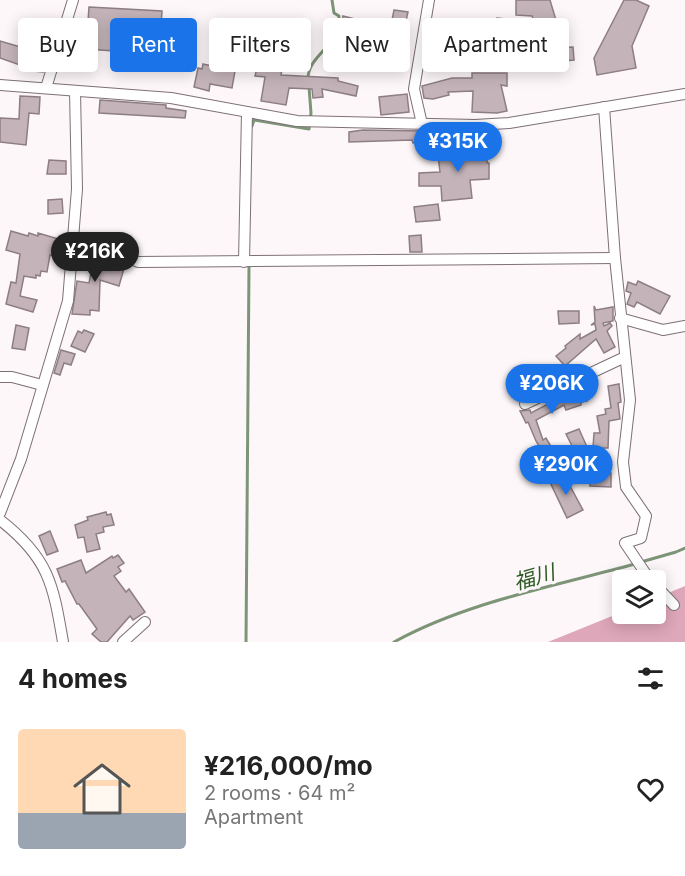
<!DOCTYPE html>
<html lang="en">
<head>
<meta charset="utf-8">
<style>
  :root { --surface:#fff; --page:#f2f2f2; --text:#222; --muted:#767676; --line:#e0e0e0; --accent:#1a73e8 }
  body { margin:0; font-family:Inter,"Noto Sans JP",sans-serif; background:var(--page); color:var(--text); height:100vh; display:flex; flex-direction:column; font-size:22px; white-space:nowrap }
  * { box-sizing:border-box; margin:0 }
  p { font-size:20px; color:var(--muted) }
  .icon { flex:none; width:33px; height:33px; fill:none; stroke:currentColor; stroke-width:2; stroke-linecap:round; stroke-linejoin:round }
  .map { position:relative; height:642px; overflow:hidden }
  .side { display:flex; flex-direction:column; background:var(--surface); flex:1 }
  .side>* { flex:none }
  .guide { position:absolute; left:18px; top:18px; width:650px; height:54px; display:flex; gap:12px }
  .buttons { position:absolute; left:612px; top:570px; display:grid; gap:12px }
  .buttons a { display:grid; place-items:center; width:54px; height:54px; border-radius:6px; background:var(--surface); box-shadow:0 3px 15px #0003; font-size:30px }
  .price { position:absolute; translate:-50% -51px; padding:0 14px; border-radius:21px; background:var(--accent); color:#fff; font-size:20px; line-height:39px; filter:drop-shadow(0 2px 3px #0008) }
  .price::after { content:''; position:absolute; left:50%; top:36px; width:18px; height:14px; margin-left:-9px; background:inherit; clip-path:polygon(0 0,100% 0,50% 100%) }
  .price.active { background:#222; color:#fff }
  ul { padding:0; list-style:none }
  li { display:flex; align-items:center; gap:18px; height:150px; padding:0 18px }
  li+li { border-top:2px solid var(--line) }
  li span { display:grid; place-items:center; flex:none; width:168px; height:120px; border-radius:6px; color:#555 }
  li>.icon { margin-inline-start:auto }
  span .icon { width:72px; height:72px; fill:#fffc; stroke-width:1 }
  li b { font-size:26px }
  h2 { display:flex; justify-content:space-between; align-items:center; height:72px; padding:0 18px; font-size:26px }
  .tag { padding:0 21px; border-radius:6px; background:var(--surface); box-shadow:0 3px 15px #0003; font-size:21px; line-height:54px }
  .tag.active { background:var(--accent); color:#fff }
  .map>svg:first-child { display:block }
  .forest { fill:#dea7ba }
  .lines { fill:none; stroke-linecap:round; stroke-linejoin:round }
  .stream { stroke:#7d9477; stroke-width:3 }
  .building { fill:#c4b4b9; stroke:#8d7e83; stroke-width:1.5 }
  .minor-casing { stroke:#7e7075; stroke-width:12 }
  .minor { stroke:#fff; stroke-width:10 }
  .labels { text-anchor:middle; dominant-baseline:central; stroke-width:6; stroke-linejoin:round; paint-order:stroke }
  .water-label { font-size:21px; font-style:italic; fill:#2c5b24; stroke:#fdf7f9 }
</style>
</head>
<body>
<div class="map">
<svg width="685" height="642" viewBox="0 0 685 642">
  <rect width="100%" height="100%" fill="#fdf7f9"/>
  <!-- forest -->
  <polygon class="forest" points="685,586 685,642 548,642 622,612 622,614 656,614 656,598"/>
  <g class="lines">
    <!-- stream -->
    <g class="stream">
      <path d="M308,78c0,-17 20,-29 27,-42 4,-6 4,-14 4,-20l-5,-3 -2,-13"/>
      <polyline points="252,126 254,120 309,129 311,113 309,87"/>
      <polyline points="641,562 676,552 685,548"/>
      <polyline points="246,642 249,265"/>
      <path d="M394,642c73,-40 161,-56 241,-78"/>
    </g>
  </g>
  <!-- building -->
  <g class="building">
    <polygon points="516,0 550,0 560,34 540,40 532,16 516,15"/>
    <polygon points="624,0 636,0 649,6 632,46 636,68 597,75 594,58"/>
    <polygon points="89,7 162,11 159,54 86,49"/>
    <polygon points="394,10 408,12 399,53 378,50 380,39 388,40"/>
    <polygon points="343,16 371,23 359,52 346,47 340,70 326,67 336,38 338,39"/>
    <polygon points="497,18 514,20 513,33 496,32"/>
    <polygon points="31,32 39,35 32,52 44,53 43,72 23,70 23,66 0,58 0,41 24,48"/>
    <polygon points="264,38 307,47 304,62 284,58 281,75 338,78 338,81 358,86 356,96 322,89 323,97 313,98 312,89 289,88 286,105 261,101 265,77 255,76"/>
    <polygon points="573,47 574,60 551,62 550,48"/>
    <polygon points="203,64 235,71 232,88 210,84 209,91 194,87 198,68 202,69"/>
    <polygon points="472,73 507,73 507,86 501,85 507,111 497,113 472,112 473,91 448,92 449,95 433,99 424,98 422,86 452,78 472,78"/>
    <polygon points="407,94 409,112 381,115 379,97"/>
    <polygon points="20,96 40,97 39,114 29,113 26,145 0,142 0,118 19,119"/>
    <polygon points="100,100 166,105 166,108 186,111 185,118 99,113"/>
    <polygon points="363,130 422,131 423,142 413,143 412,140 349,142 349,132"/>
    <polygon points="479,143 487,143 487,163 489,163 489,179 470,180 472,198 442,201 441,186 419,186 419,173 440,172 438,155 478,151"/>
    <polygon points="49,160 66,161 66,174 47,174"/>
    <polygon points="62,199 63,213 48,214 48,200"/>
    <polygon points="438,204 440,220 416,222 414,207"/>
    <polygon points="11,231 28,236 29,233 38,236 38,233 62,240 59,248 56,247 53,256 50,255 47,272 41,271 40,276 36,275 36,278 24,276 20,296 37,300 33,312 6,304 11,282 16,283 20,254 6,250"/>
    <polygon points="421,235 422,252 410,252 409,236"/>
    <polygon points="79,257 107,258 125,265 119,286 100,280 99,311 90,310 90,315 72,314 77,281 89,283 92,268 78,265"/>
    <polygon points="638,281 670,296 660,314 637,302 634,307 627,304 631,293 626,291 628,282 636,285"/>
    <polygon points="594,306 596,310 613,307 613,321 603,323 604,326 610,323 612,326 607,331 615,347 604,353 596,339 565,366 556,356 566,348 565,346 580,334 580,339 596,330 595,324 591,325 595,322"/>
    <polygon points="558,311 579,311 579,323 559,324"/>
    <polygon points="16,325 29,328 25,350 12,348"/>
    <polygon points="84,330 94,334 85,352 71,346 78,331 82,333"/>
    <polygon points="61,350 75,354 71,365 64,363 60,375 54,373"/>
    <polygon points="619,384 621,402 618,403 620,419 609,421 608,448 593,448 594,433 600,433 597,416 606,414 605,409 611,408 608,386"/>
    <polygon points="583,388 587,401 581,402 581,405 566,410 564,405 536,420 543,440 546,438 552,448 548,451 550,456 546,458 536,441 528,422 526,423 520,411 530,410 531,413 556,400 555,398"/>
    <polygon points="579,429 591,456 570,458 571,463 557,465 556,456 563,450 573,448 566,434"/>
    <polygon points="563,473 583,510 567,518 549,480"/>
    <polygon points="590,473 611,473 611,487 590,486"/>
    <polygon points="106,512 107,515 111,514 114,525 103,527 104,532 96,534 100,549 87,552 84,537 78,538 75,525 88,520 87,517"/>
    <polygon points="50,531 58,551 47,555 39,536"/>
    <polygon points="118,555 124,563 118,567 121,571 114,576 126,592 129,589 145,612 133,620 130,616 107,642 101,642 92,634 97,629 79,604 77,604 65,581 62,582 57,569 81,560 86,573 112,556 113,558"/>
  </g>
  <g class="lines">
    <defs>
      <g id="minor">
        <polyline points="0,85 171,98 297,121 475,125 509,123 685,94"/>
        <polyline points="46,88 73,0"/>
        <polyline points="604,107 615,258 630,400 623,462 626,487 646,516 641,538 625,543 650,580"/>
        <polyline points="422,124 414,89 429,0"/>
        <polyline points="72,249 112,251 138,262 615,258"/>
        <polyline points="244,262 247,112"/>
        <polyline points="620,318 663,330 685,326"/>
        <polyline points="0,377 12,377 42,385"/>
        <polyline points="525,404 625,357"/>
        <polyline points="0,513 21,459 68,301 77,189 75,91"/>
        <path d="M0,520c49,38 53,64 63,122"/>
        <polyline points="656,586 674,605"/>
        <polyline points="123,642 145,622"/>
      </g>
    </defs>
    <!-- minor casing -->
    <use href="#minor" class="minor-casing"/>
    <!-- minor -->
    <use href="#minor" class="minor"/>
  </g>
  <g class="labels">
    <!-- water labels -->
    <g class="water-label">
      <text transform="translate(534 577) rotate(-16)">福川</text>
    </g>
  </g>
</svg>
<div class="buttons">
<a><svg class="icon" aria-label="layers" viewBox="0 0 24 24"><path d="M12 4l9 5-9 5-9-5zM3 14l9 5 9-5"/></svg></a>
</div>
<b class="price" style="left:458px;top:173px">¥315K</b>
<b class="price active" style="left:95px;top:283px">¥216K</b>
<b class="price" style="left:552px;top:415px">¥206K</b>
<b class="price" style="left:566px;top:496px">¥290K</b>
<div class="guide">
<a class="tag">Buy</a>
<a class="tag active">Rent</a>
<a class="tag">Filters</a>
<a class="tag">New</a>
<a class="tag">Apartment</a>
</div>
</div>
<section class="side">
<h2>4 homes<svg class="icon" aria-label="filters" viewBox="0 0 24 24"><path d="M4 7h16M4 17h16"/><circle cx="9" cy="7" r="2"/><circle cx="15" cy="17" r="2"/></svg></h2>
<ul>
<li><span style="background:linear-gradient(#ffd9b3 70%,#9aa5b1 0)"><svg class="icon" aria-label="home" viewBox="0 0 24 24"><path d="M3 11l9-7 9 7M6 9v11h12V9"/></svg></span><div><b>¥216,000/mo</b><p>2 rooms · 64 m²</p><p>Apartment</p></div><svg class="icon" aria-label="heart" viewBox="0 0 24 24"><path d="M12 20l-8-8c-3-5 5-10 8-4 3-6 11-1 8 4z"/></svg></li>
</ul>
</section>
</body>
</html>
